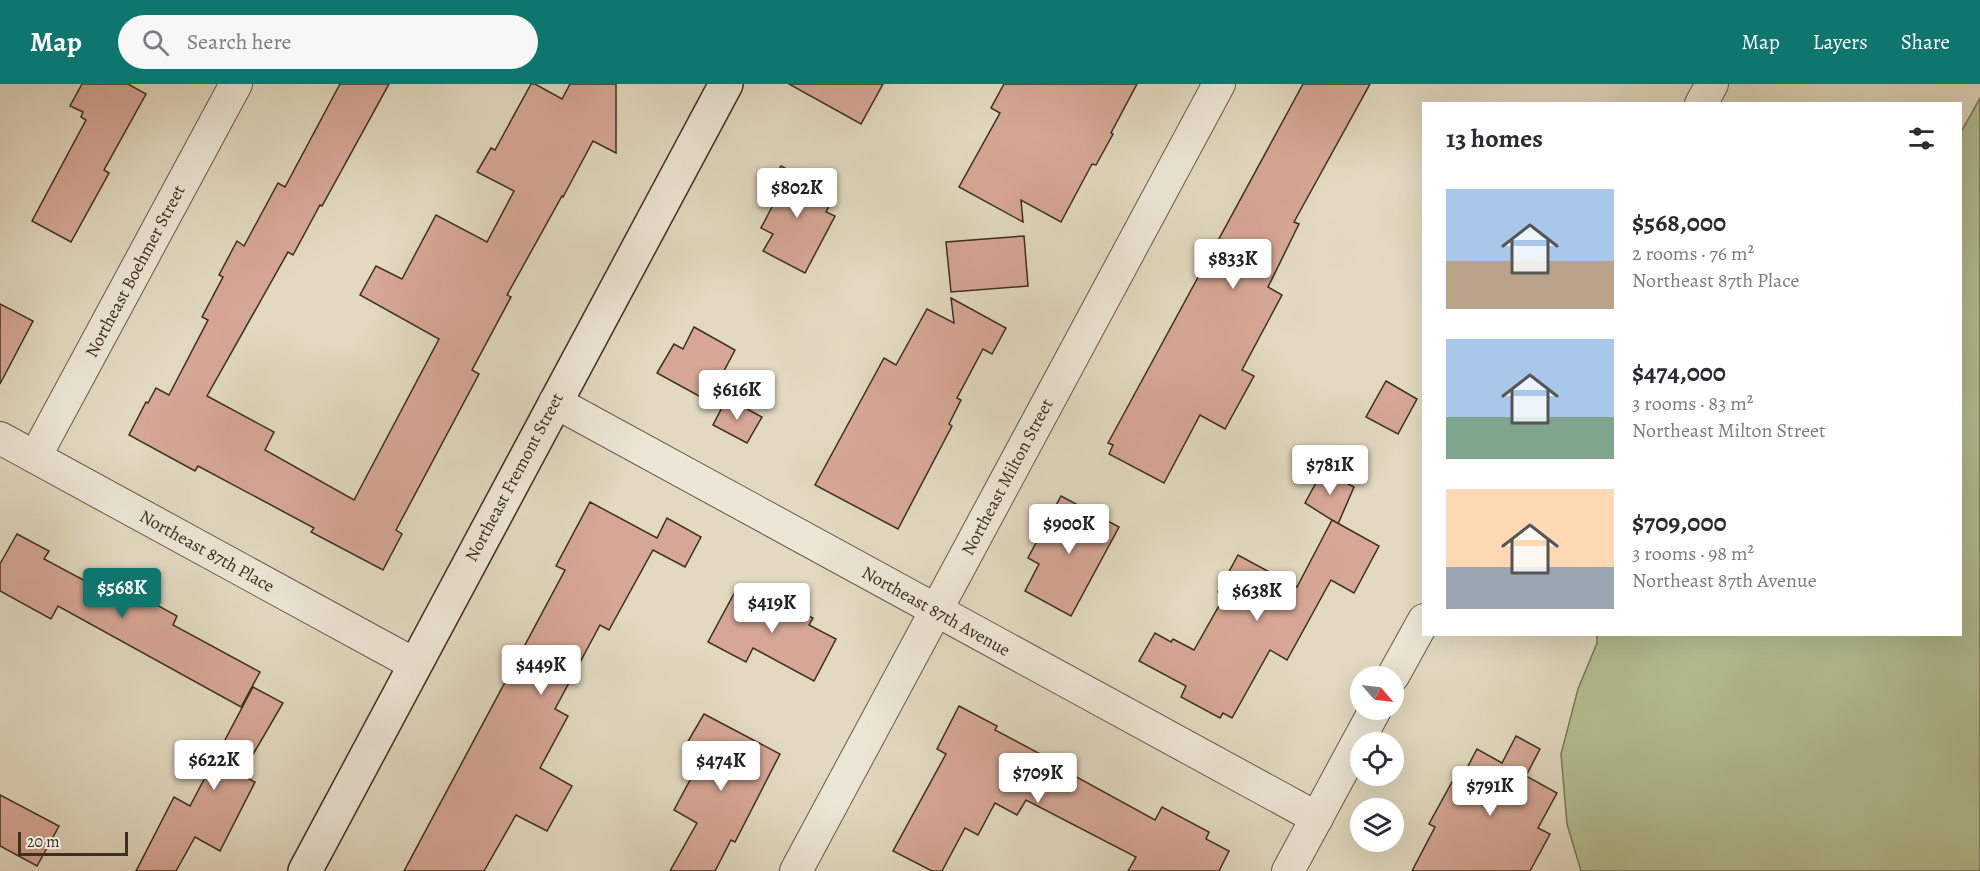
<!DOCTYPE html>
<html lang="en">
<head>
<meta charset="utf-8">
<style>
  :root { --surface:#fff; --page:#f7f7f7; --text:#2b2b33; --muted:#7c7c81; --accent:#0f766e }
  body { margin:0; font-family:Alegreya,serif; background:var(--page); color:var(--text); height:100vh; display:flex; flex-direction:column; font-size:22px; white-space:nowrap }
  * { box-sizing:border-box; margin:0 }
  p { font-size:20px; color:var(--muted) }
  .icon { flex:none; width:33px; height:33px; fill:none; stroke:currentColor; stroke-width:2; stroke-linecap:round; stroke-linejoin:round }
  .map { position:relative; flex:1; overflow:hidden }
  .side { position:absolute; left:1422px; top:18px; width:540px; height:534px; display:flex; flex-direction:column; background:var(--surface); border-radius:0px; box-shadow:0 6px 24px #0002 }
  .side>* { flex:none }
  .needle { width:39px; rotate:118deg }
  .controls { position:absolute; left:1350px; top:582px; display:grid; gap:12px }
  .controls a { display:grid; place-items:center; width:54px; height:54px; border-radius:50%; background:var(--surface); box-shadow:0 6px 24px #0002; font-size:30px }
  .scale { position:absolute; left:18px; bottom:15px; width:110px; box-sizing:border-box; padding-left:6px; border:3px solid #3c2f1f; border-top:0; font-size:16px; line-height:21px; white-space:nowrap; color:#3c2f1f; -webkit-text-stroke:4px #ece6d6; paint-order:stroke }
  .price { position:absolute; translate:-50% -51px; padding:0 14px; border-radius:6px; background:#fff; color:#222; font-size:20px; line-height:39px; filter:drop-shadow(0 2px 3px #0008) }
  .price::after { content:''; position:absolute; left:50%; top:36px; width:18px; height:14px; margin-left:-9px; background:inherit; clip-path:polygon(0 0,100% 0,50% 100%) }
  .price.active { background:var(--accent); color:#fff }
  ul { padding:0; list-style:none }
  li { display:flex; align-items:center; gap:18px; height:150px; padding:0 24px }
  li span { display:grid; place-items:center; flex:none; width:168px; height:120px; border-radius:0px; color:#555 }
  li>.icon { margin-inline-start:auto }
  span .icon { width:72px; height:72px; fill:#fffc; stroke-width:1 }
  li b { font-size:26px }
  h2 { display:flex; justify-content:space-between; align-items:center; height:72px; padding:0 24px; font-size:26px }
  header { display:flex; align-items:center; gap:36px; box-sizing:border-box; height:84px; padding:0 30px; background:var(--accent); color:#fff }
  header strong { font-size:28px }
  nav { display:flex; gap:33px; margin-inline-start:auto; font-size:21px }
  .search { width:420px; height:54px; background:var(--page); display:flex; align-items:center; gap:15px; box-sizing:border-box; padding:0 21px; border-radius:33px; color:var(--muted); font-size:22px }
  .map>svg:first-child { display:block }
  .green { fill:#b3bf92; stroke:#787758; stroke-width:1.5 }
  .building { fill:#d6a796; stroke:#3c2f1f; stroke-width:1.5 }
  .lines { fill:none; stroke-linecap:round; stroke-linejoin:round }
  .street-casing { stroke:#665a47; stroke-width:34 }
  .secondary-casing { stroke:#3c2f1f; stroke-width:36 }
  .street { stroke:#ece6d6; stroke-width:32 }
  .secondary { stroke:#ece6d6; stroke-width:33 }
  .labels { text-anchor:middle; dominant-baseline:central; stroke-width:4.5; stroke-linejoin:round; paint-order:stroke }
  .street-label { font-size:18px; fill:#3c2f1f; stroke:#ece6d6 }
</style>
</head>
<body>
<header>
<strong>Map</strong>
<div class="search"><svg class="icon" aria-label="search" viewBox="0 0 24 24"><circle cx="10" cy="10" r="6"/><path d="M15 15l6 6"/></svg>Search here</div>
<nav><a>Map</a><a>Layers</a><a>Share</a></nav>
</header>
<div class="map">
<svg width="1980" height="787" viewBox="0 0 1980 787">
  <rect width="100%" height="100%" fill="#e2d9c0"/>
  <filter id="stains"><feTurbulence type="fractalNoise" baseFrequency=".00333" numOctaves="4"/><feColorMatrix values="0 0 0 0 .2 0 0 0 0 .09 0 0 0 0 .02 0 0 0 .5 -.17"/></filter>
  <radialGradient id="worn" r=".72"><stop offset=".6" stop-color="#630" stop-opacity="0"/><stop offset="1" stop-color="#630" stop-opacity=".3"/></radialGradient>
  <!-- green -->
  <polygon class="green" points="1980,14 1980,787 1581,787 1567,740 1561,670 1578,605 1597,559 1597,551 1960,550 1960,50"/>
  <!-- building -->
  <g class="building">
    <polygon points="82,0 128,0 146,10 104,86 109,89 71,158 32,137 86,36 81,33 83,28 70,22"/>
    <polygon points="340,0 389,0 322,122 320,121 293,171 288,168 207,312 274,348 265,366 354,416 439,255 360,211 376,182 402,195 436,131 487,158 514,107 477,88 491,64 495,66 531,0 535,0 562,15 570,0 616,0 616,69 593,57 563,113 562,112 507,211 511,213 472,286 479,290 396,446 402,450 383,486 311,448 314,444 198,382 195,387 129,351 146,318 148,319 156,304 169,311 208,236 202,233 223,193 219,191 237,157 244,162 278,99 285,103"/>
    <polygon points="789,0 883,0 861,40"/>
    <polygon points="1004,0 1137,0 1111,49 1113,50 1096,81 1092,80 1061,138 1021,116 1023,138 959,103 1000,29 991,24"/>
    <polygon points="1303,0 1370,0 1294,138 1299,140 1268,203 1282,211 1242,286 1254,292 1225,345 1200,331 1164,399 1109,370 1113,361 1108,359"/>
    <polygon points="781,82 835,111 826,128 835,132 805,189 763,167 773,150 761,144 775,117 764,111"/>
    <polygon points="1024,152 1028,202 951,208 946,158"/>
    <polygon points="951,214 1006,244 992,270 983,265 957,314 961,316 949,340 952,342 898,445 815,401 884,274 896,281 927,225 954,239"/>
    <polygon points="0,220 33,237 0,300"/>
    <polygon points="694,243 735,266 708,317 657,289 674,260 683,265"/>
    <polygon points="1386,297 1417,315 1398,350 1366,333"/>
    <polygon points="727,314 762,333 747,359 713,341"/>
    <polygon points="1323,386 1354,403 1338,440 1305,419"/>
    <polygon points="1061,412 1119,443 1071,532 1025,507 1039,480 1028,474"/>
    <polygon points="590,418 657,454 667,434 701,453 685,483 653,466 609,546 600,541 555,625 568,632 540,684 572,702 547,747 516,731 484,787 404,787 565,486 556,482"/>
    <polygon points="1332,436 1379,462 1354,509 1331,496 1287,576 1270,566 1232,634 1223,629 1220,634 1181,613 1186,602 1139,577 1155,549 1171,558 1173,555 1194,566 1225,511 1218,508 1238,471 1297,503"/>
    <polygon points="17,450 49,467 44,475 102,506 108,494 177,532 173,541 260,588 241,623 58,522 51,535 0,507 0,480"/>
    <polygon points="737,504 771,523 775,514 813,534 809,541 836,555 814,597 753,564 746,578 708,558"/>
    <polygon points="253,603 283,619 241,691 255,698 220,767 195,753 176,787 136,787 174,713 190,722"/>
    <polygon points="959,622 997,642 995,646 1061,681 1060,684 1155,736 1162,723 1209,748 1206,755 1229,767 1219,787 1128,787 1136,773 1026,716 1017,731 995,719 978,751 965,744 942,787 932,787 893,767 946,670 937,665"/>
    <polygon points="704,630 780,670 735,758 731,756 715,787 670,787 697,739 674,726 705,668 687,659"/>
    <polygon points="1516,652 1540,665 1526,692 1557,709 1538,744 1550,750 1530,787 1412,787 1435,743 1429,740 1452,698 1458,701 1477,665 1502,679"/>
    <polygon points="0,711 59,742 37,782 0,762"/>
  </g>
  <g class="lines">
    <defs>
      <g id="street">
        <polyline points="1701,20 1712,0"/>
        <polyline points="555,318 1317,734"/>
        <polyline points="0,354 414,580"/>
        <polyline points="35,373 236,0"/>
        <polyline points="1393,592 1424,536"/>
        <polyline points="796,787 1219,0"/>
        <polyline points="1288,787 1375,626"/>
      </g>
      <polyline id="secondary" points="305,787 726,0"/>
    </defs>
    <!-- street casing -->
    <use href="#street" class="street-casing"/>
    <!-- secondary casing -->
    <use href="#secondary" class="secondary-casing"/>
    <!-- street -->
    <use href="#street" class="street"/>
    <!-- secondary -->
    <use href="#secondary" class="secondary"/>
  </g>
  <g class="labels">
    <!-- street labels -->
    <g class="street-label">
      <text transform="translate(135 187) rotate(-62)">Northeast Boehmer Street</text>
      <text transform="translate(514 393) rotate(-62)">Northeast Fremont Street</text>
      <text transform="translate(1007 393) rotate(-62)">Northeast Milton Street</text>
      <text transform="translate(207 467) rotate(29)">Northeast 87th Place</text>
      <text transform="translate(936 527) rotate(29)">Northeast 87th Avenue</text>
    </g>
  </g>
  <rect width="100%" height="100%" filter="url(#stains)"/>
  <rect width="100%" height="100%" fill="url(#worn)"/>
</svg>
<div class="controls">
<a><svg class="needle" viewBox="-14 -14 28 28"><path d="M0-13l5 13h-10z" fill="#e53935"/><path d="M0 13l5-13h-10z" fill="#7c7c81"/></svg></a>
<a><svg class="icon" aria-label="locate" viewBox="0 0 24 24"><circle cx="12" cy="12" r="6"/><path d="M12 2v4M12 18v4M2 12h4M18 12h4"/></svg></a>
<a><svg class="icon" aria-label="layers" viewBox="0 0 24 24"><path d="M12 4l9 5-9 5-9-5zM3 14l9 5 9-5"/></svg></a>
</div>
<div class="scale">20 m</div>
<b class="price" style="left:797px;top:135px">$802K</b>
<b class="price" style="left:1233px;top:206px">$833K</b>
<b class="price" style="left:737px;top:337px">$616K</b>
<b class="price" style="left:1330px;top:412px">$781K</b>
<b class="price" style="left:1069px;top:471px">$900K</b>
<b class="price active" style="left:122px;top:535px">$568K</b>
<b class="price" style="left:1257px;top:538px">$638K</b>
<b class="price" style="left:772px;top:550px">$419K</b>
<b class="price" style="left:541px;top:612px">$449K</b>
<b class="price" style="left:214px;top:707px">$622K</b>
<b class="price" style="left:721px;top:708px">$474K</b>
<b class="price" style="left:1038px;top:720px">$709K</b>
<b class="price" style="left:1490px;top:733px">$791K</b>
<section class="side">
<h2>13 homes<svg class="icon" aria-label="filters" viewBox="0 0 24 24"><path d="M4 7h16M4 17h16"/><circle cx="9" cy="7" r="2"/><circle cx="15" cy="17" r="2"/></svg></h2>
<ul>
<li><span style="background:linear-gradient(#a9c7e8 60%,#b9a48a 0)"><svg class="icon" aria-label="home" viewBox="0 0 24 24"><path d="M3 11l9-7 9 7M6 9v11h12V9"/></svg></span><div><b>$568,000</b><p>2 rooms · 76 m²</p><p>Northeast 87th Place</p></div></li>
<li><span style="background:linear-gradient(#a9c7e8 65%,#7fa58c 0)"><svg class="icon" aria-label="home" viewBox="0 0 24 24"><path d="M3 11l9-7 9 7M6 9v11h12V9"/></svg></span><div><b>$474,000</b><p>3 rooms · 83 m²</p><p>Northeast Milton Street</p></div></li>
<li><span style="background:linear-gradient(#ffd9b3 65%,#9aa5b1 0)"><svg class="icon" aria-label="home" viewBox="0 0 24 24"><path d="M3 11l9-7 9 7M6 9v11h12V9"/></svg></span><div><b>$709,000</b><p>3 rooms · 98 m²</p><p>Northeast 87th Avenue</p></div></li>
</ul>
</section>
</div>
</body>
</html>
